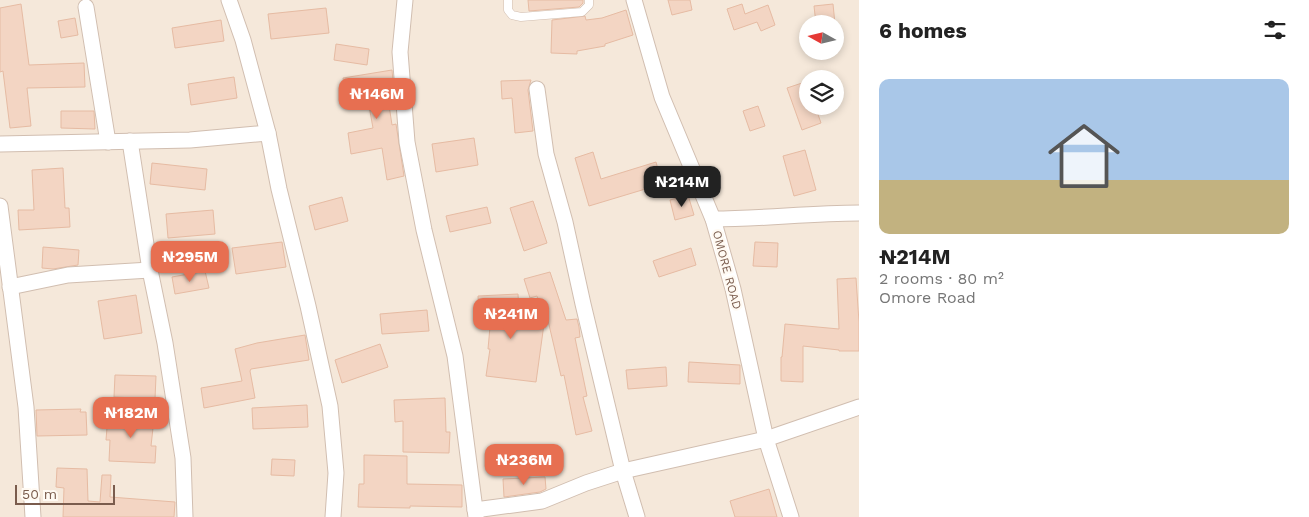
<!DOCTYPE html>
<html lang="en">
<head>
<meta charset="utf-8">
<style>
  :root { --surface:#fff; --page:#f6f6f6; --text:#222; --muted:#767676; --line:#e0e0e0; --accent:#e76f51 }
  body { margin:0; font-family:"Work Sans",sans-serif; background:var(--page); color:var(--text); height:100vh; display:flex; flex-direction:column; font-size:19px; white-space:nowrap }
  * { box-sizing:border-box; margin:0 }
  p { font-size:16px; color:var(--muted) }
  .icon { flex:none; width:28px; height:28px; fill:none; stroke:currentColor; stroke-width:2; stroke-linecap:round; stroke-linejoin:round }
  .map { position:relative; flex:1; overflow:hidden }
  .side { display:flex; flex-direction:column; background:var(--surface); width:450px }
  .side>* { flex:none }
  .needle { width:32px; rotate:278deg }
  .tools { position:absolute; left:799px; top:15px; display:grid; gap:10px }
  .tools a { display:grid; place-items:center; width:45px; height:45px; border-radius:50%; background:var(--surface); box-shadow:0 2px 8px #0003; font-size:25px }
  .scale { position:absolute; left:15px; bottom:12px; width:100px; box-sizing:border-box; padding-left:5px; border:2px solid #7a5c4d; border-top:0; font-size:14px; line-height:18px; white-space:nowrap; color:#7a5c4d; -webkit-text-stroke:4px #fffaf3; paint-order:stroke }
  .price { position:absolute; translate:-50% -42px; padding:0 11px; border-radius:10px; background:var(--accent); color:#fff; font-size:16px; line-height:32px; filter:drop-shadow(0 1px 2px #0008) }
  .price::after { content:''; position:absolute; left:50%; top:30px; width:15px; height:11px; margin-left:-8px; background:inherit; clip-path:polygon(0 0,100% 0,50% 100%) }
  .price.current { background:#222; color:#fff }
  ul { padding:0; list-style:none }
  li { display:grid; align-content:center; gap:10px; height:265px; padding:0 20px }
  li+li { border-top:1px solid var(--line) }
  li span { display:grid; place-items:center; height:155px; border-radius:10px; color:#555 }
  li>.icon { margin-inline-start:auto }
  span .icon { width:90px; height:90px; fill:#fffc; stroke-width:1 }
  li b { font-size:21px }
  h2 { display:flex; justify-content:space-between; align-items:center; height:60px; padding:0 20px; font-size:21px }
  main { display:flex; flex:1; min-height:0 }
  .map>svg:first-child { display:block }
  .residential { fill:#f5e8da; fill-rule:evenodd }
  .building { fill:#f3d5c3; stroke:#e6bba3 }
  .lines { fill:none; stroke-linecap:round; stroke-linejoin:round }
  .service-casing { stroke:#d1beb0; stroke-width:9 }
  .minor-casing { stroke:#d1beb0; stroke-width:17 }
  .service { stroke:#fff; stroke-width:8 }
  .minor { stroke:#fff; stroke-width:15 }
  .labels { text-anchor:middle; dominant-baseline:central; stroke-width:4.5; stroke-linejoin:round; paint-order:stroke }
  .street-label { font-size:12px; fill:#7a5c4d; stroke:#fffaf3 }
</style>
</head>
<body>
<main>
<div class="map">
<svg width="859" height="517" viewBox="0 0 859 517">
  <rect width="100%" height="100%" fill="#fdf6ec"/>
  <!-- residential -->
  <path class="residential" d="M0,0h859v517h-859zM808,24h27v27h-27zM808,79h27v27h-27z"/>
  <!-- building -->
  <g class="building">
    <polygon points="528,0 583,0 583,3 579,7 529,11"/>
    <polygon points="668,0 690,0 692,10 672,15"/>
    <polygon points="21,4 29,65 84,63 85,87 27,88 31,126 10,128 3,71 0,72 0,8"/>
    <polygon points="742,4 745,14 768,5 775,25 761,31 757,22 734,30 727,9"/>
    <polygon points="833,4 835,24 816,24 814,6"/>
    <polygon points="326,8 329,33 271,39 268,14"/>
    <polygon points="626,10 633,35 605,44 605,46 577,51 577,54 551,53 552,20 585,16 586,20 602,18"/>
    <polygon points="75,18 78,35 61,38 58,21"/>
    <polygon points="221,20 224,41 175,48 172,28"/>
    <polygon points="336,44 369,49 367,65 334,60"/>
    <polygon points="392,70 394,91 387,92 392,125 396,124 404,176 387,180 382,148 351,154 348,133 373,128 367,95 346,99 343,78"/>
    <polygon points="234,77 237,98 191,105 188,84"/>
    <polygon points="531,80 528,90 533,131 515,133 512,98 502,99 501,81"/>
    <polygon points="808,81 808,106 815,106 821,123 802,130 787,88"/>
    <polygon points="758,106 765,126 750,131 743,111"/>
    <polygon points="61,111 94,111 95,129 61,128"/>
    <polygon points="474,138 478,165 436,172 432,144"/>
    <polygon points="805,150 816,190 794,196 783,156"/>
    <polygon points="593,152 601,179 656,162 662,184 589,206 575,158"/>
    <polygon points="152,163 207,169 205,190 150,184"/>
    <polygon points="63,168 65,208 69,208 70,227 19,230 18,210 34,210 32,170"/>
    <polygon points="688,195 694,215 675,220 670,200"/>
    <polygon points="342,197 348,221 315,230 309,206"/>
    <polygon points="533,201 547,243 524,251 510,208"/>
    <polygon points="487,207 491,223 450,232 446,216"/>
    <polygon points="213,210 215,234 168,238 166,214"/>
    <polygon points="282,242 286,267 236,274 232,248"/>
    <polygon points="755,242 778,243 777,267 753,266"/>
    <polygon points="43,247 79,250 78,265 53,269 42,268"/>
    <polygon points="691,248 696,265 659,277 653,261"/>
    <polygon points="205,271 209,288 175,294 172,277"/>
    <polygon points="550,272 566,320 577,319 579,327 580,337 575,338 587,396 583,397 592,431 576,435 564,375 561,376 546,312 544,322 537,296 530,298 524,279"/>
    <polygon points="856,278 859,322 859,351 839,351 839,350 803,346 803,382 781,381 781,357 782,357 785,324 839,329 837,279"/>
    <polygon points="518,294 520,328 544,324 536,382 486,376 490,349 488,349 491,316 479,316 478,296"/>
    <polygon points="136,295 142,333 104,339 98,301"/>
    <polygon points="427,310 429,331 382,334 380,314"/>
    <polygon points="305,335 309,360 251,369 250,371 255,398 204,408 201,388 242,381 235,349 257,343"/>
    <polygon points="380,344 388,367 342,383 335,360"/>
    <polygon points="689,362 740,365 740,384 688,382"/>
    <polygon points="666,367 667,386 628,389 626,370"/>
    <polygon points="115,375 156,376 155,399 114,397"/>
    <polygon points="445,398 446,432 450,432 449,453 403,452 403,421 395,422 394,400"/>
    <polygon points="307,405 308,427 253,429 252,408"/>
    <polygon points="81,409 80,412 86,412 87,435 37,436 36,410"/>
    <polygon points="108,415 154,419 151,446 156,446 155,463 109,461 110,440 106,440"/>
    <polygon points="364,455 407,456 407,484 462,485 462,507 410,506 410,508 358,507 359,484 364,484"/>
    <polygon points="272,459 295,460 294,476 271,475"/>
    <polygon points="57,468 87,469 88,501 100,502 102,475 111,475 110,497 175,502 174,517 63,517 64,488 56,487"/>
    <polygon points="545,477 546,489 540,492 504,497 503,479"/>
    <polygon points="769,489 777,517 735,517 730,501"/>
  </g>
  <g class="lines">
    <defs>
      <polyline id="service" points="508,0 508,10 512,15 521,17 582,12 589,5 589,0"/>
      <g id="minor">
        <polyline points="229,0 243,40 268,133 279,189 308,306 330,406 336,473 333,517"/>
        <polyline points="405,0 400,52 407,142 424,230 455,356 476,517"/>
        <polyline points="634,0 662,97 713,219 733,289 766,439 791,517"/>
        <polyline points="86,7 108,142"/>
        <polyline points="537,89 546,154 565,222 583,304 623,471 637,517"/>
        <polyline points="130,141 150,270 165,343 183,458 185,517"/>
        <polyline points="0,144 190,140 268,133"/>
        <polyline points="0,206 26,407 33,517"/>
        <path d="M713,219c49,0 97,-6 146,-6"/>
        <polyline points="10,287 68,275 150,270"/>
        <polyline points="475,510 542,501 586,483 623,471 766,439 859,407"/>
      </g>
    </defs>
    <!-- service casing -->
    <use href="#service" class="service-casing"/>
    <!-- minor casing -->
    <use href="#minor" class="minor-casing"/>
    <!-- service -->
    <use href="#service" class="service"/>
    <!-- minor -->
    <use href="#minor" class="minor"/>
  </g>
  <g class="labels">
    <!-- street labels -->
    <g class="street-label">
      <text transform="translate(727 270) rotate(75)">OMORE ROAD</text>
    </g>
  </g>
</svg>
<div class="tools">
<a><svg class="needle" viewBox="-14 -14 28 28"><path d="M0-13l5 13h-10z" fill="#e53935"/><path d="M0 13l5-13h-10z" fill="#767676"/></svg></a>
<a><svg class="icon" aria-label="layers" viewBox="0 0 24 24"><path d="M12 4l9 5-9 5-9-5zM3 14l9 5 9-5"/></svg></a>
</div>
<div class="scale">50 m</div>
<b class="price" style="left:377px;top:120px">₦146M</b>
<b class="price current" style="left:682px;top:208px">₦214M</b>
<b class="price" style="left:190px;top:283px">₦295M</b>
<b class="price" style="left:511px;top:340px">₦241M</b>
<b class="price" style="left:131px;top:439px">₦182M</b>
<b class="price" style="left:524px;top:486px">₦236M</b>
</div>
<section class="side">
<h2>6 homes<svg class="icon" aria-label="filters" viewBox="0 0 24 24"><path d="M4 7h16M4 17h16"/><circle cx="9" cy="7" r="2"/><circle cx="15" cy="17" r="2"/></svg></h2>
<ul>
<li><span style="background:linear-gradient(#a9c7e8 65%,#c2b280 0)"><svg class="icon" aria-label="home" viewBox="0 0 24 24"><path d="M3 11l9-7 9 7M6 9v11h12V9"/></svg></span><div><b>₦214M</b><p>2 rooms · 80 m²</p><p>Omore Road</p></div></li>
</ul>
</section>
</main>
</body>
</html>
